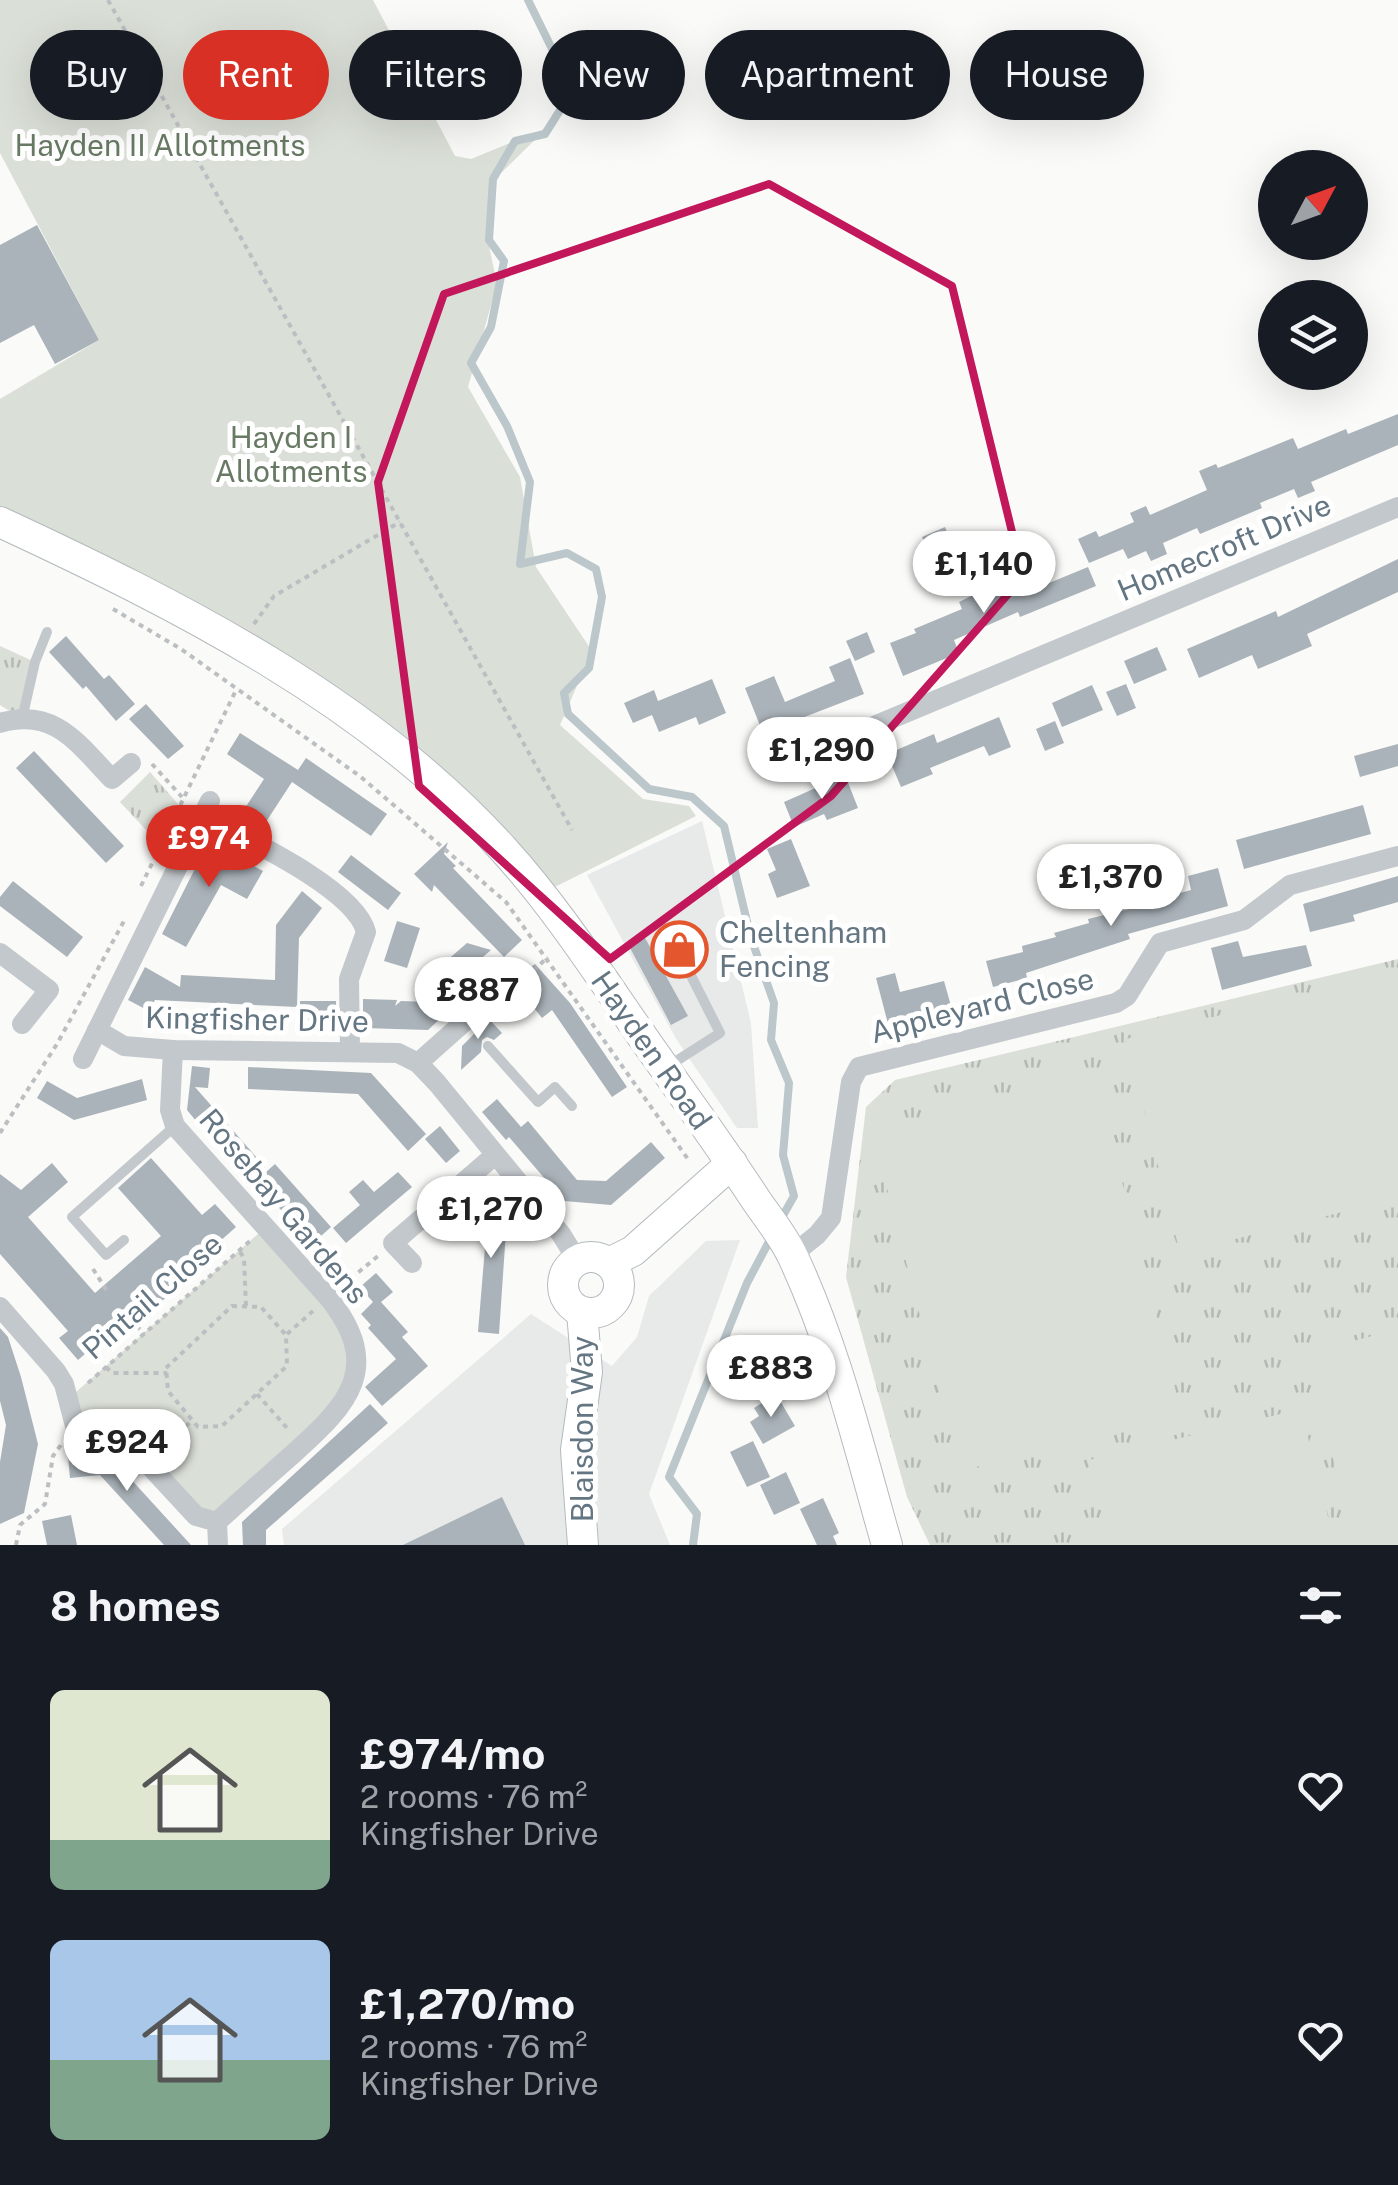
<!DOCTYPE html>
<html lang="en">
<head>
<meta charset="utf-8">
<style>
  :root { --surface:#171b24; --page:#20242c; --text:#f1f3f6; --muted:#9ea1a6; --accent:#d93025 }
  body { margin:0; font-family:"Public Sans",sans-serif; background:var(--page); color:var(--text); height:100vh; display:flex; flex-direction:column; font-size:38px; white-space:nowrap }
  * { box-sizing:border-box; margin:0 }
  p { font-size:32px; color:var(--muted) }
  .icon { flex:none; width:55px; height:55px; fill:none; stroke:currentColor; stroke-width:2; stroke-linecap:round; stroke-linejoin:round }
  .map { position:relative; height:1545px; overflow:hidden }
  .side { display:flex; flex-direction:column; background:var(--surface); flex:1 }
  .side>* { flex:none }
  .guide { position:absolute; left:30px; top:30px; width:1340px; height:90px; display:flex; gap:20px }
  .needle { width:65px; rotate:49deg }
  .fabs { position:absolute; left:1258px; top:150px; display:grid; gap:20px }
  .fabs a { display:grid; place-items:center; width:110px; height:110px; border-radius:50%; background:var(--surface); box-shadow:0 10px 40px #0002; font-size:50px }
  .price { position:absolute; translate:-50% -85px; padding:0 22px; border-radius:35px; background:#fff; color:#222; font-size:32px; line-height:65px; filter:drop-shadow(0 2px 5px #0008) }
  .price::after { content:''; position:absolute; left:50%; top:60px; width:30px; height:22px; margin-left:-15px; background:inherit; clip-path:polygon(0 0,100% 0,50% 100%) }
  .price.active { background:var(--accent); color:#fff }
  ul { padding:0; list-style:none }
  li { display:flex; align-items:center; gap:30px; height:250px; padding:0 50px }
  li span { display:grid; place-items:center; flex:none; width:280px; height:200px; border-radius:15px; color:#555 }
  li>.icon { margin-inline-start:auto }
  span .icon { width:120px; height:120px; fill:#fffc; stroke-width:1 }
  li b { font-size:42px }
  h2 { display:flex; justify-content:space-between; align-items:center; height:120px; padding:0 50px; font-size:42px }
  .pill { padding:0 35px; border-radius:45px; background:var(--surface); box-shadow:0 10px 40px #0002; font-size:35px; line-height:90px }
  .pill.active { background:var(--accent); color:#fff }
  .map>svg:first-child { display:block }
  .built { fill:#e8e9e9 }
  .grass { fill:url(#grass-tufts) }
  .green { fill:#dadfd7 }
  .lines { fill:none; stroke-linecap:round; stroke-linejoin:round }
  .stream { stroke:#bbc7cb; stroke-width:8 }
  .building { fill:#aab3b9 }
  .secondary-casing { stroke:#b3babf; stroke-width:32 }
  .path { stroke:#bbbfc2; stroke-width:4; stroke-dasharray:5 5; stroke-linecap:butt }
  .lane { stroke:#c3c8cc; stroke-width:10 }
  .street { stroke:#c3c8cc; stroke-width:20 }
  .secondary { stroke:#fff; stroke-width:30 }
  .marked { fill:none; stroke:#c2185b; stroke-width:8; stroke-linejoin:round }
  .labels { text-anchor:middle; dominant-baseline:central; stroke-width:10; stroke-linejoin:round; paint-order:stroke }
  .park-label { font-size:30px; fill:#687a64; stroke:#fff }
  .street-label { font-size:30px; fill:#657683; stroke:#fff }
  .poi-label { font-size:30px; fill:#657683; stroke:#fff; text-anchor:start }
</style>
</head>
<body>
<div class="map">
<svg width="1398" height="1545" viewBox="0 0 1398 1545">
  <defs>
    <pattern id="grass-tufts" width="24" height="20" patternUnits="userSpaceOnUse" patternTransform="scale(2.5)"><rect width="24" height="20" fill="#dadfd7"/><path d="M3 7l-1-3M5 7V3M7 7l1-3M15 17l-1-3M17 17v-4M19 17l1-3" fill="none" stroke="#b4b9b4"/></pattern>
  </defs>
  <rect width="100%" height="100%" fill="#fafaf8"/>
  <!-- built -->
  <g class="built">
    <polygon points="702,821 751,1023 758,1128 737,1128 695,1067 675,1037 587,875"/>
    <polygon points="740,1240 649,1494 670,1545 284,1545 282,1529 531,1314 612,1366 637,1337 649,1296 706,1241"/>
  </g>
  <!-- grass -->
  <g class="grass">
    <polygon points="0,646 35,662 22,719 0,705"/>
    <polygon points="150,772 178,804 160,845 120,802"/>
    <polygon points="1398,959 1398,1545 930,1545 907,1497 846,1277 866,1107 895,1080"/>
  </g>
  <!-- green -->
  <g class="green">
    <polygon points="0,0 373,0 455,156 471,159 547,128 494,180 488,241 497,284 468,387 520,477 536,567 592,651 560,725 643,799 689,806 696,816 541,894 379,735 0,522 0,399 99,340 0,153"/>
    <polygon points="1398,970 1398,1198 1180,1253 1126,1039"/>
    <polygon points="1094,1073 1182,1415 960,1471 872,1130"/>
    <polygon points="265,1228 347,1323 350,1393 217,1522 144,1462 86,1432 69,1398"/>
    <polygon points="1398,1329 1398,1545 1356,1545 1305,1354"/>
    <polygon points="1301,1409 1335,1545 1110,1545 1089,1460"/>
  </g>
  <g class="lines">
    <!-- stream -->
    <g class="stream">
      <polyline points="528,0 557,59 562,107 545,134 515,141 493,179 489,240 504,261 491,327 471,363 507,426 530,482 520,564 567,553 596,569 602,597 589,668 564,693 568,714 649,789 692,797 724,826 751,938 774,1003 771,1040 789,1083 783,1155 794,1196 781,1219"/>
      <polyline points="693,1545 697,1514 669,1477 747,1283 772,1236"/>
    </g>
  </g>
  <!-- building -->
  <g class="building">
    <polygon points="37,225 99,340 55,364 34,325 0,343 0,245"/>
    <polygon points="1398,414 1398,445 1311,482 1315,491 1298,498 1294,489 1260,503 1262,508 1200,534 1197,528 1163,543 1167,554 1151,561 1146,551 1128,559 1123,549 1089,563 1078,539 1096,531 1099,537 1134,522 1130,513 1146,506 1150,515 1207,490 1199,471 1216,464 1218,468 1293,438 1298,449 1346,429 1348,434"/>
    <polygon points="945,527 956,553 933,563 922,537"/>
    <polygon points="1398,559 1398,592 1307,634 1312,646 1258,669 1252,655 1199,678 1187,649 1276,611 1278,617"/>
    <polygon points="1088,567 1096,586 1020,617 1018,612 954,640 959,653 903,676 890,643 916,633 914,629 962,609 959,602 1028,568 1037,588"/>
    <polygon points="867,632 875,652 855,661 846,641"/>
    <polygon points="66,636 104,679 109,675 135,704 116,721 86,686 83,689 49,652"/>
    <polygon points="1157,647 1167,670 1134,684 1124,661"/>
    <polygon points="850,658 864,694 763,733 745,688 774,676 785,702 835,681 829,667"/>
    <polygon points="712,679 726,713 699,725 696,717 659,732 652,715 633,723 624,703 654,690 658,701"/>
    <polygon points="1126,684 1136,708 1117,716 1106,692"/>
    <polygon points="1092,685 1103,710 1062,727 1052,703"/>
    <polygon points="146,704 184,746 168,759 129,719"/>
    <polygon points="999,717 1011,747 989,756 984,746 930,768 933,774 901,787 887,754 934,734 937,743"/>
    <polygon points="1055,721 1064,743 1045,751 1036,729"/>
    <polygon points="240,733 298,770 306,758 387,814 371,836 292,782 262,828 241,814 264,779 227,754"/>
    <polygon points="1398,744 1398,766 1360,777 1354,756"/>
    <polygon points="34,751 124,846 106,863 16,768"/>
    <polygon points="845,775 858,808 827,820 824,814 794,827 784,802"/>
    <polygon points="1363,805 1371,834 1244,869 1236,840"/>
    <polygon points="791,839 810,886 777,898 768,874 776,870 767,849"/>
    <polygon points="209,841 263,871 247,899 221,885 186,947 162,934"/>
    <polygon points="448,842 444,854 456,866 453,868 522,940 504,957 434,885 432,892 414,874"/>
    <polygon points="351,855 401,893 388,910 338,872"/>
    <polygon points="1218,868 1228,906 1128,934 1130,939 1026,973 1027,978 993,987 986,961 1023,952 1022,946 1056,937 1054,933 1089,923 1088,919 1167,900 1166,897 1191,890 1188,876"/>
    <polygon points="1398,876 1398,902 1353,915 1355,921 1310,932 1303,904"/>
    <polygon points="13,881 83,937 67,957 0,906 0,897"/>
    <polygon points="302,891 322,908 299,938 297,1007 155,1000 149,1011 128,1000 145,967 180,987 181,975 275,980 276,925"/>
    <polygon points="397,921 420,928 407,968 384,961"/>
    <polygon points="644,936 688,1016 671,1025 628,944"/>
    <polygon points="1238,941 1243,957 1306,945 1312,966 1222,990 1211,948"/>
    <polygon points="467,943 491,950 454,982 430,975"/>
    <polygon points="535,964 570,1003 627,1087 612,1097 552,1010 542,1018 519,989 531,979 526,971"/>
    <polygon points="895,973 900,992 944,981 951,1006 906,1017 911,1034 892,1039 876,978"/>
    <polygon points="363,999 397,1000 395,1006 401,1001 457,1003 428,1030 363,1028"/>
    <polygon points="300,1001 336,1001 336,1021 300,1020"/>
    <polygon points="489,1019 502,1033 494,1040 487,1037 482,1040 481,1052 461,1070 462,1046"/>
    <polygon points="192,1066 210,1068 208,1088 195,1087 265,1167 247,1183 187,1110"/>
    <polygon points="248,1067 371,1073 426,1134 408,1151 358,1094 248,1089"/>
    <polygon points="142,1079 147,1100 74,1120 37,1098 47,1081 77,1098"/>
    <polygon points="497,1099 521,1127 528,1121 577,1180 606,1181 651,1142 665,1158 611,1205 564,1201 509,1137 506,1140 482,1112"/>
    <polygon points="440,1126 460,1151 446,1163 425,1139"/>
    <polygon points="151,1158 202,1215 215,1204 236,1227 166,1289 170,1294 153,1309 148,1302 136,1310 78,1360 59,1338 68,1331 0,1254 0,1174 21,1190 52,1163 68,1182 28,1217 95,1293 161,1236 118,1188"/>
    <polygon points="275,1164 331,1227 311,1245 256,1181"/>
    <polygon points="398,1172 412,1187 346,1243 333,1228 360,1205 349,1192 363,1180 374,1192"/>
    <polygon points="484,1188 507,1216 499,1334 478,1332 487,1223 468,1201"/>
    <polygon points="376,1273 393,1292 381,1302 408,1332 402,1337 428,1366 382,1406 365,1387 396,1359 368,1328 371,1325 361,1314 373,1302 360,1287"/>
    <polygon points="0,1328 8,1337 21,1377 38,1444 24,1513 0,1524 0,1462 6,1425 0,1401"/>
    <polygon points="776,1394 795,1426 763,1444 750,1422 759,1416 754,1408"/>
    <polygon points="370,1404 388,1423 266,1530 266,1545 243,1545 242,1522"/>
    <polygon points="753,1441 770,1477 747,1487 730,1452"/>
    <polygon points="107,1453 117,1464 191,1545 164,1545 100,1475 70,1478 68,1457"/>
    <polygon points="786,1472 800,1503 774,1515 760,1485"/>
    <polygon points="502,1497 525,1545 403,1545"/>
    <polygon points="823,1498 839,1533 833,1536 837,1545 817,1545 800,1509"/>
    <polygon points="71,1515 77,1545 47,1545 42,1521"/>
  </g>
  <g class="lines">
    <defs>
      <g id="secondary">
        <path d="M0,522c179,83 371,180 504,328 59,65 106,142 157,213 32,46 65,91 95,137 13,19 28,37 37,57 43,92 66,191 94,288"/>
        <circle cx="591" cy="1285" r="28"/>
        <polyline points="609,1263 633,1251 732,1163"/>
        <polyline points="582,1312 587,1372 576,1450 583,1545"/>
      </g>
    </defs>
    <!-- secondary casing -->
    <use href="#secondary" class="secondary-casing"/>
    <!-- path -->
    <g class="path">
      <polyline points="108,0 572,830"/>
      <polyline points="113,609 181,649 361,777 506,902 690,1162"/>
      <polyline points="254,624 274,596 400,522"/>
      <polyline points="152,764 182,797"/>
      <polyline points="141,886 237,688"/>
      <polyline points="511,991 548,957"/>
      <polyline points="0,1133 57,1044 124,921"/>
      <polyline points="240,1252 244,1258 246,1306"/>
      <polyline points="93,1269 109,1294"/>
      <polyline points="343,1285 378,1256"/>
      <polygon points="232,1306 261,1307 286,1335 287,1366 222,1426 198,1427 168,1391 166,1368"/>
      <polyline points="123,1311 144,1334"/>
      <polyline points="287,1334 313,1311"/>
      <polyline points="106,1367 112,1373 167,1373"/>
      <polyline points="88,1383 250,1241"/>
      <polyline points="257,1394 287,1428"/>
      <polyline points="163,1446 193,1420"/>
      <polyline points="16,1545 20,1525 45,1504 53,1456 63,1442"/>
    </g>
    <!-- lane -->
    <g class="lane">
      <polyline points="22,719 35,662 47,632"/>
      <polyline points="667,928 720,1033 670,1065"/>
      <polyline points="488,1046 538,1102 555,1087 572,1106"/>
      <polyline points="124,1240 106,1255 72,1217 175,1126"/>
    </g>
    <!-- street -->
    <g class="street">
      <path d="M0,723c55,-16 78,21 112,56l19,-16"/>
      <polyline points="795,759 1398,507"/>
      <path d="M203,816c40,21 153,73 163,116l-17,47 1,72"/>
      <polyline points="0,953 49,990 22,1024"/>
      <polyline points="97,1030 124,1046 173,1050 398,1053 418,1063 437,1083 561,1234 577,1260"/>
      <path d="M173,1050l-3,60 5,16 153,171c56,70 21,107 -35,157 -25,22 -51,45 -76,68"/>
      <polyline points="83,1059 210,801"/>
      <polyline points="418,1063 490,999"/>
      <polyline points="792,1255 817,1235 831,1218 851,1082 859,1067 1116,1003 1127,996 1160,943 1244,920 1290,885 1398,856"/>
      <polyline points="412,1263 393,1243 495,1155"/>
      <path d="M0,1307l56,64 8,13 11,42c18,10 41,10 58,22l63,68 21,6 1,23"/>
    </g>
    <!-- secondary -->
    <use href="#secondary" class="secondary"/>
  </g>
  <!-- marked area -->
  <path class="marked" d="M769,184l183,102 71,291 -192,219 -221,163 -191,-173 -41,-304 66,-188z"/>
  <!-- icons -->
  <defs>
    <symbol id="shop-ring" viewBox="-11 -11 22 22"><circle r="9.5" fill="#fff" stroke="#e4572e" stroke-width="1.5"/><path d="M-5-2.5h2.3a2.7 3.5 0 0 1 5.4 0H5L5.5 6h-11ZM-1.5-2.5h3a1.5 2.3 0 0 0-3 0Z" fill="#e4572e"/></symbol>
  </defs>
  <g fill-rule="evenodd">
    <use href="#shop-ring" x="648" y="918" width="63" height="63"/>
  </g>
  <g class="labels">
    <!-- park labels -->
    <g class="park-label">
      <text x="160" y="145">Hayden II Allotments</text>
      <text x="291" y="437">Hayden I<tspan x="291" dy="34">Allotments</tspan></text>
    </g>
    <!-- street labels -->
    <g class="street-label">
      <text transform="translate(1224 547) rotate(-23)">Homecroft Drive</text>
      <text transform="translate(982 1005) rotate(-14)">Appleyard Close</text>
      <text transform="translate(257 1019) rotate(1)">Kingfisher Drive</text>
      <text transform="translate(652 1050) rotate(55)">Hayden Road</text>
      <text transform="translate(284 1206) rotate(50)">Rosebay Gardens</text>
      <text transform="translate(152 1296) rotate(-41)">Pintail Close</text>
      <text transform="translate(582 1429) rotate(-90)">Blaisdon Way</text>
    </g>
    <!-- poi labels -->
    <g class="poi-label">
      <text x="719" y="932">Cheltenham<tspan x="719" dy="34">Fencing</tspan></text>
    </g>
  </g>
</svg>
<div class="fabs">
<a><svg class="needle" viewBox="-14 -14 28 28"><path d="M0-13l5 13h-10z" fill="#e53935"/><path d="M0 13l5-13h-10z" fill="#9ea1a6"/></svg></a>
<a><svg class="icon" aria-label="layers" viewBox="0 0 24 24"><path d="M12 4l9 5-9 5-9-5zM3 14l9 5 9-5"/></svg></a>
</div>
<b class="price" style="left:984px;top:616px">£1,140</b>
<b class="price" style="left:822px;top:802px">£1,290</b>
<b class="price active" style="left:209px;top:890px">£974</b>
<b class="price" style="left:1111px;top:929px">£1,370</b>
<b class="price" style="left:478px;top:1042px">£887</b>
<b class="price" style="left:491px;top:1261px">£1,270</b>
<b class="price" style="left:771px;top:1420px">£883</b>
<b class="price" style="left:127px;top:1494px">£924</b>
<div class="guide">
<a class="pill">Buy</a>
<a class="pill active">Rent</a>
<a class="pill">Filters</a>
<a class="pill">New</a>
<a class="pill">Apartment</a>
<a class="pill">House</a>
</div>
</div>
<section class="side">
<h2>8 homes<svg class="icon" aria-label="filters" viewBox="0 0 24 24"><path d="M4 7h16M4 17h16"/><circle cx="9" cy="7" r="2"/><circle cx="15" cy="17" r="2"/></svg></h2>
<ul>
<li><span style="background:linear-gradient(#dfe7d0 75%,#7fa58c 0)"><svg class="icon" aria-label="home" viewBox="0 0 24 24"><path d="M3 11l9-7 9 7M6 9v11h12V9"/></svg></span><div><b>£974/mo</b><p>2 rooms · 76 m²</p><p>Kingfisher Drive</p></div><svg class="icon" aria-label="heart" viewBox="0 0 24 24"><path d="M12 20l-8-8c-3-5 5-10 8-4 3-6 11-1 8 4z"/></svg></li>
<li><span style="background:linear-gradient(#a9c7e8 60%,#7fa58c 0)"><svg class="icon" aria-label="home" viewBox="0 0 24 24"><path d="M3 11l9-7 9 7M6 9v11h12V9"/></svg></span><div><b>£1,270/mo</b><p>2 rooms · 76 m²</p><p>Kingfisher Drive</p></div><svg class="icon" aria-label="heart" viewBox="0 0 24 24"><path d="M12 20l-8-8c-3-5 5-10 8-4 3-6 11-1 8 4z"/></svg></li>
</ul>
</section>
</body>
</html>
